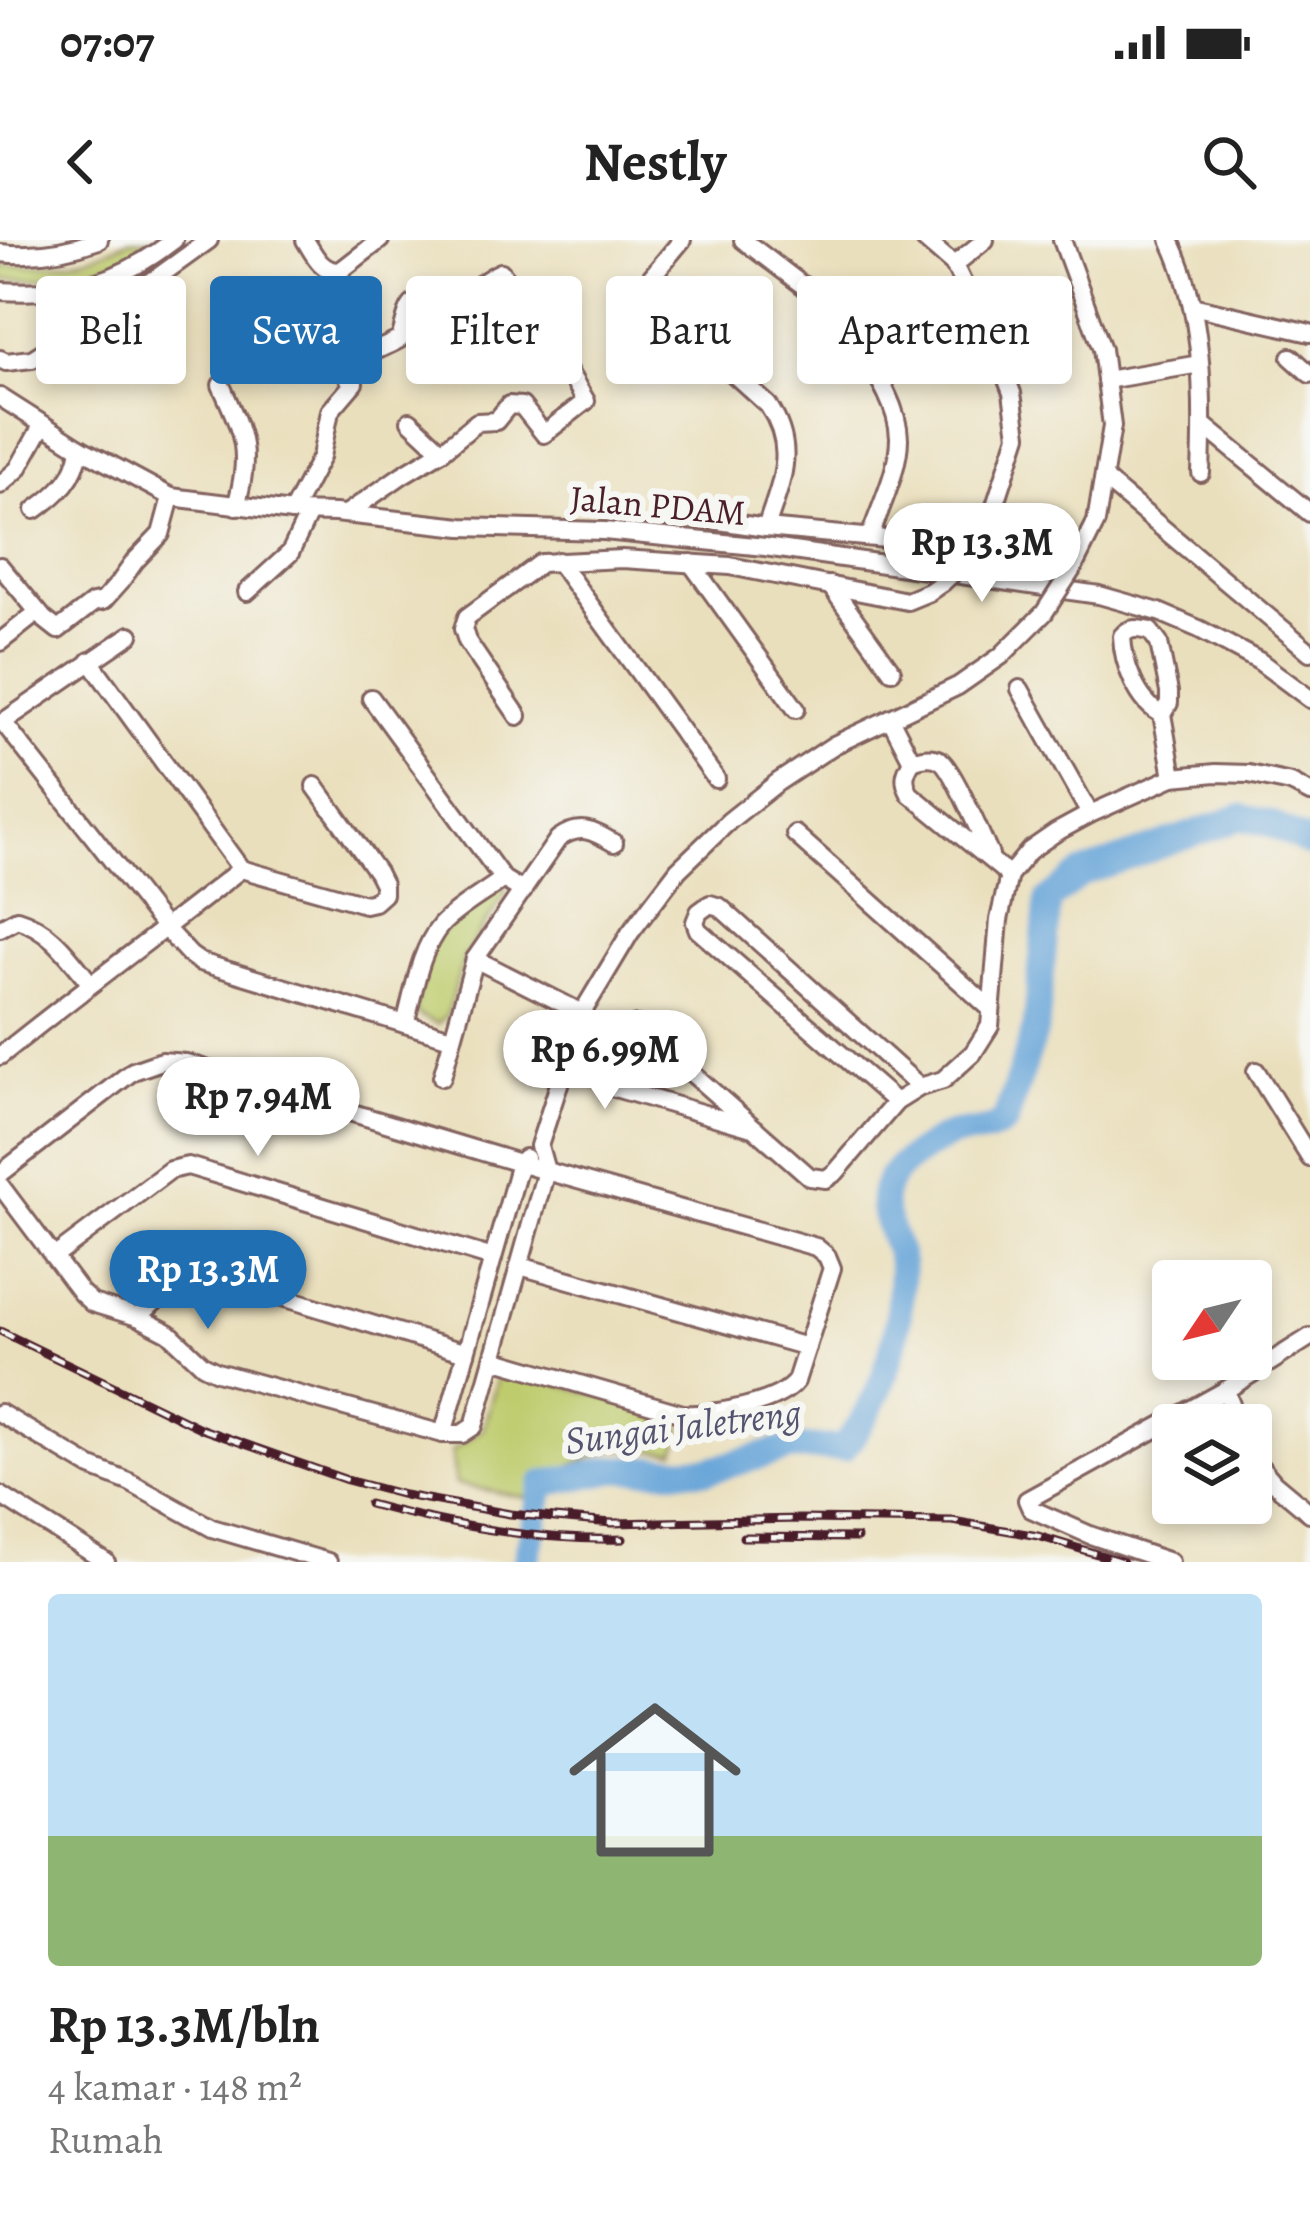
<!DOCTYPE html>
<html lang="id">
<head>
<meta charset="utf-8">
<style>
  :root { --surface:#fff; --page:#f6f6f6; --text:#222; --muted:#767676; --accent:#1f6fb2 }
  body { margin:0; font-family:Alegreya,serif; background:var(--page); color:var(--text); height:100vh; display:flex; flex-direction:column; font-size:45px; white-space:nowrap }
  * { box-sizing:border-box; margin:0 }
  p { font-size:39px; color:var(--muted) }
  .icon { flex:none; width:66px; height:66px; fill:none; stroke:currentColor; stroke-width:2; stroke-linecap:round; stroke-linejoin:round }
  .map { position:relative; height:1322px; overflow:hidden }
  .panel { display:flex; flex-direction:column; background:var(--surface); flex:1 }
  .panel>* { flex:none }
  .banner { position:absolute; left:36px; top:36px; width:1239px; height:108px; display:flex; gap:24px }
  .needle { width:78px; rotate:235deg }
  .buttons { position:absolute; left:1152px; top:1020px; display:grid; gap:24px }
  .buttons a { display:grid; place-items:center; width:120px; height:120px; border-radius:12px; background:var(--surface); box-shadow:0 6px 18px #0003; font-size:60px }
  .price { position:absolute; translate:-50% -102px; padding:0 27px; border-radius:42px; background:#fff; color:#222; font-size:39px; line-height:78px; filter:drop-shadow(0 3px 6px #0008) }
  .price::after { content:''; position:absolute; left:50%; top:72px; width:36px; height:27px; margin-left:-18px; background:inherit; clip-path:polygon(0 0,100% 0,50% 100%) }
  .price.on { background:var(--accent); color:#fff }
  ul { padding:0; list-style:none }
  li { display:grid; align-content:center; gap:24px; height:636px; padding:0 48px }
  li span { display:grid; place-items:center; height:372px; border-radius:12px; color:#555 }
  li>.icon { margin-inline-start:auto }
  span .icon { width:216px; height:216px; fill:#fffc; stroke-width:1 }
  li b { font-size:51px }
  .tag { padding:0 42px; border-radius:12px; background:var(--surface); box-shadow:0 6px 18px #0003; font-size:42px; line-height:108px }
  .tag.on { background:var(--accent); color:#fff }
  .status { display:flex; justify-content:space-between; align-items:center; height:84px; padding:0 60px; background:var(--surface); direction:ltr }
  .status svg { height:33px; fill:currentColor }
  header { display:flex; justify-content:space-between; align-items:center; height:156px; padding:0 48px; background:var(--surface); font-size:54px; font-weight:700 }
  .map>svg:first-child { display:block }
  .green { fill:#bfcc6e; stroke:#84764c; stroke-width:3 }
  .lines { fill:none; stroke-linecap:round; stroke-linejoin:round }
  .river { stroke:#66a4d8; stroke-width:27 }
  .minor-casing { stroke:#82625e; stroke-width:22 }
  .minor { stroke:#fff; stroke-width:16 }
  .rail-casing { stroke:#4a1f2b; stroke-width:9 }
  .rail { stroke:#f6f6f2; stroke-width:4.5; stroke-dasharray:14; stroke-linecap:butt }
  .minor-bridge-casing { stroke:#82625e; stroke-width:22; stroke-linecap:butt }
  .minor-bridge { stroke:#fff; stroke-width:16 }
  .labels { text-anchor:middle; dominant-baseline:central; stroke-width:12; stroke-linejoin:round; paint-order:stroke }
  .street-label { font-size:36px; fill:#4a1f2b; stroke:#f6f6f2 }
  .water-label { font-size:39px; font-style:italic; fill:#555470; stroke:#f6f6f2 }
</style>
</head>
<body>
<div class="status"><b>07:07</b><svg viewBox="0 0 49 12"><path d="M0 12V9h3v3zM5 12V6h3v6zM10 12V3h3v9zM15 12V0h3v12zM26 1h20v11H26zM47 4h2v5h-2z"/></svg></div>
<header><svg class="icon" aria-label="back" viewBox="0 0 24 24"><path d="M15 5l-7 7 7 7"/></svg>Nestly<svg class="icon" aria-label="search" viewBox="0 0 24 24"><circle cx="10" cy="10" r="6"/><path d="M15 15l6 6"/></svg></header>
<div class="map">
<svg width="1310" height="1322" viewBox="0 0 1310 1322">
  <rect width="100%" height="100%" fill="#f6f6f2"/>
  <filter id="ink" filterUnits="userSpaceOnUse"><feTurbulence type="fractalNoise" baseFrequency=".00833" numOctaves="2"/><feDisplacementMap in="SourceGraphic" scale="24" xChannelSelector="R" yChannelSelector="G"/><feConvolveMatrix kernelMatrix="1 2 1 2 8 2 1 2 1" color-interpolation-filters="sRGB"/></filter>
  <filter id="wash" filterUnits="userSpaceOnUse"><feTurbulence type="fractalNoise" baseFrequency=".004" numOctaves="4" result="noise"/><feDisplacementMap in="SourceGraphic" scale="48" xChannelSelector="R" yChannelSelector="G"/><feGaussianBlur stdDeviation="2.7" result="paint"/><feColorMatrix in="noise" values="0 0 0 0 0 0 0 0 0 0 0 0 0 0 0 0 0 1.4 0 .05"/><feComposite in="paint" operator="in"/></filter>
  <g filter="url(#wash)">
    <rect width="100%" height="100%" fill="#eadfbc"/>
    <!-- green -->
    <g class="green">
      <path d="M129,0h24c-44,33 -95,40 -148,40l-5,-5 3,-9c45,0 86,-3 126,-26z"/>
      <polygon points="496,642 507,651 465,715 447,775 437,784 420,776 415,770 431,702"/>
      <polygon points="500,1129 649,1169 683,1184 676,1212 613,1209 541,1237 527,1258 455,1244 452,1211 483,1189"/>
    </g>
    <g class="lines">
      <!-- river -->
      <path class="river" d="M526,1322l17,-78 72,-15 94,1 82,-22h52c36,-43 55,-98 57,-154 0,-9 2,-20 1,-29 -5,-36 -35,-60 -4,-95 9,-10 42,-32 55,-35 24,-6 27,3 53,-13l31,-95 12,-127 33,-26 159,-57 31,7 39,20"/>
    </g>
  </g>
  <g filter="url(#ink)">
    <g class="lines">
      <defs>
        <g id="minor">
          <path d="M305,0c9,14 16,32 35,31l40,-31"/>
          <polyline points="743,0 822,60"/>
          <polyline points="925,0 954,25 997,114 1012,153 1018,195 994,269 967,320"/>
          <polyline points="1062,0 1102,109 1112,186 1096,282 1073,328"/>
          <path d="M1170,0c34,71 34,156 31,233"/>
          <path d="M0,13c35,4 66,-1 99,-13"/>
          <polyline points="954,25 985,0"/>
          <path d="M641,50l127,115c30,44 13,77 -2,123"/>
          <path d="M0,51c70,4 118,-7 174,-51"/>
          <polyline points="1192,66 1310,93"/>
          <polyline points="623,71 682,0"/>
          <path d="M857,104c17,27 41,60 42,94 0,32 -19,69 -29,99"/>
          <polyline points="1291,117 1310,134"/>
          <polyline points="0,119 6,122 32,119 155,39 209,0"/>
          <polyline points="1106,140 1200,124"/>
          <path d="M221,145c22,49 31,67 15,121"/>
          <polyline points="0,157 80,208 171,257 292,272 335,273 462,287 604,291 765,307 1099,355 1159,372 1199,389 1259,421 1310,459"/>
          <polyline points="1203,185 1310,273"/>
          <polyline points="1104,239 1310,412"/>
          <polyline points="0,245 18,229 43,184"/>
          <path d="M35,270c24,-17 41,-32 45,-62"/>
          <path d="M292,272l29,-55 9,-46 24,-28v-3l-6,-2c12,-25 31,-27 52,-39 4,-10 6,-30 14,-36 9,-7 26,1 37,-3 19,-5 33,-21 50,-28l31,38 54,91 -42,33 -22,-28 -13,-1 -13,16 -19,1 -35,29"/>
          <polyline points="659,272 766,288 973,307"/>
          <polyline points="346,274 402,235 442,211 410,181"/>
          <polyline points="558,321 716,539"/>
          <polyline points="691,323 796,469"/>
          <polyline points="0,326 44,379 58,390 93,363 103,361 120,342 135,321 161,294 171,257"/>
          <polyline points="830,345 892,431"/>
          <polyline points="247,352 290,313 309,273"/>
          <polyline points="130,395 3,482 166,689 190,715 200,722 451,798"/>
          <polyline points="0,402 38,372"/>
          <polyline points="90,421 241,629 365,664 374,662 383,654 383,644 377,632 315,546"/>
          <polyline points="1020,449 1090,574"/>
          <polyline points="371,458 503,639 523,651"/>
          <path d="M1162,474c-25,-11 -39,-51 -40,-78 8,-10 17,-7 28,-5l9,12 10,49v11l-7,11 11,63"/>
          <polyline points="518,476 467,401 463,389 467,377 541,323 622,319 730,326 907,361 929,352 942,343"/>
          <polyline points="890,478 912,521"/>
          <path d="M912,521c-8,13 -9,20 -2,33l99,81"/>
          <path d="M912,521c8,-3 19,-6 28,-1 13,8 42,78 50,95"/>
          <polyline points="795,594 991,769"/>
          <path d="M0,688l17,-9c34,10 52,38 73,64"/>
          <polyline points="475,719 582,773"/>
          <path d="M405,784c9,-32 14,-73 36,-99 17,-18 42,-31 62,-46"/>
          <path d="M0,816c79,-64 161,-124 241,-187"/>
          <polyline points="1256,831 1310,918"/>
          <path d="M442,837l33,-118 83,-120c22,-16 35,-8 56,4"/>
          <polyline points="896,862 698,690 695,682 699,672 710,664 720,667 920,847"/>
          <polyline points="756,889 615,848 605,839 603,826 624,789 637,785 810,937 826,939 836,932 896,862 920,847 943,840 973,813 990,786 999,680 1009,635 1029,611 1055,593 1090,574 1173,537 1216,533 1249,534 1291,543 1310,553"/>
          <path d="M0,934l133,-103 29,-10 24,2 360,108 270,76 11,9 5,12 -36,113c-17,23 -85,35 -113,33l-190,-55"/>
          <polyline points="0,945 81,1053 92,1063 138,1077 169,1093 203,1125 217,1132 443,1194 462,1194 474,1186 546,931 539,906 582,773 630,693 678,630 729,581 778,542 834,505 958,446 1001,416 1044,373"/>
          <polyline points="54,1017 170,930 188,926 493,1018"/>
          <polyline points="520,1026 807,1107"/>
          <polyline points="138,1077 183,1036 200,1032 466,1113"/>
          <polyline points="1226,1150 1238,1185"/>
          <polyline points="0,1173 91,1227 129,1242 212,1288 328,1322"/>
          <polyline points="443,1194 520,923 525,918"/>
          <polyline points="1251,1216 1274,1243 1310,1273"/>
          <polyline points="0,1255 106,1322"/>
          <polyline points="1170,1322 1090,1295 1031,1269 1027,1260 1226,1150 1310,1097"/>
        </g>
      </defs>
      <!-- minor casing -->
      <use href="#minor" class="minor-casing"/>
      <!-- minor -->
      <use href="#minor" class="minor"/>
      <defs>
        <g id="rail">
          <polyline points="0,1091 202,1189 347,1240 404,1255 510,1274 612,1283 801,1279 953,1281 1038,1296 1123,1322"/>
          <path d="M369,1264c82,22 168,37 254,35"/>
          <polyline points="743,1297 857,1298"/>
        </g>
      </defs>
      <!-- rail casing -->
      <use href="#rail" class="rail-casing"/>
      <!-- rail -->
      <use href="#rail" class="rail"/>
      <defs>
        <g id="minor-bridge">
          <polyline points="942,343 967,320"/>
          <polyline points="1044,373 1073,328"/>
        </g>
      </defs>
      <!-- minor-bridge casing -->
      <use href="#minor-bridge" class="minor-bridge-casing"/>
      <!-- minor-bridge -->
      <use href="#minor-bridge" class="minor-bridge"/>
    </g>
  </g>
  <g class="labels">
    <!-- street labels -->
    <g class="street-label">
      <text transform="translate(658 265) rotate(5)">Jalan PDAM</text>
    </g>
    <!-- water labels -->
    <g class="water-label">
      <text transform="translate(683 1186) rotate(-7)">Sungai Jaletreng</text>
    </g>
  </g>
</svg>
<div class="buttons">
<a><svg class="needle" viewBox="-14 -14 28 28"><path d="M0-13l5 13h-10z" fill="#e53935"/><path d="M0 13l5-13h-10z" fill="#767676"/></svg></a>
<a><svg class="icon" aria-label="layers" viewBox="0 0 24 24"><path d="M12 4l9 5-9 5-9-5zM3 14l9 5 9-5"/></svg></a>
</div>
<b class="price" style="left:982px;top:365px">Rp 13.3M</b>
<b class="price" style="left:605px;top:872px">Rp 6.99M</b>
<b class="price" style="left:258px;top:919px">Rp 7.94M</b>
<b class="price on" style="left:208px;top:1092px">Rp 13.3M</b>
<div class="banner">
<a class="tag">Beli</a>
<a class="tag on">Sewa</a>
<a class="tag">Filter</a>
<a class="tag">Baru</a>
<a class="tag">Apartemen</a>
</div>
</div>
<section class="panel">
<ul>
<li><span style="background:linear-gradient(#bfe0f5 65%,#8fb573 0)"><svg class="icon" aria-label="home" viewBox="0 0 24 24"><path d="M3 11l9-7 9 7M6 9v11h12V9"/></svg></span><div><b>Rp 13.3M/bln</b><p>4 kamar · 148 m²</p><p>Rumah</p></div></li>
</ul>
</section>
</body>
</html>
